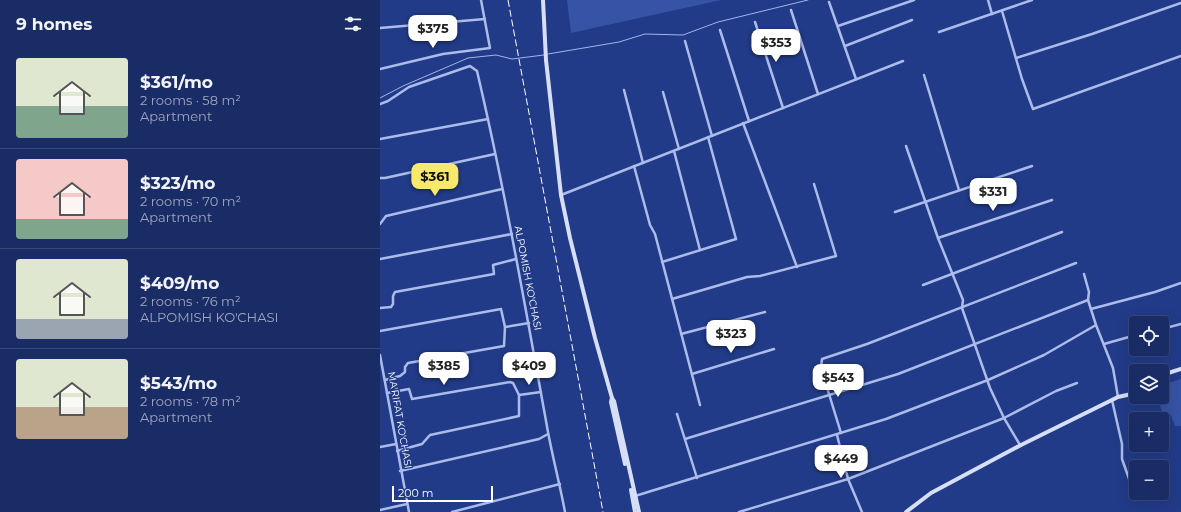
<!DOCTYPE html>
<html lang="en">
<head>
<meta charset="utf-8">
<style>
  :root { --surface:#1a2c66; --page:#23346c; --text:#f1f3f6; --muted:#9fa7bf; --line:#38487a; --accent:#f6e96e }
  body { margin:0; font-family:Montserrat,sans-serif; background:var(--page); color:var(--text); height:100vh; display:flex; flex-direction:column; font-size:15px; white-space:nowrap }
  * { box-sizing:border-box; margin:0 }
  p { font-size:13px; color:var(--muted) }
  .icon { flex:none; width:22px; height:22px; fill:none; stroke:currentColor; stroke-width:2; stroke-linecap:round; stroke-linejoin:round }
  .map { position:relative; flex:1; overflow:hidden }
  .side { display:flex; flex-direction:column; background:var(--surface); width:380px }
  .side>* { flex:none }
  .controls { position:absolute; left:749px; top:316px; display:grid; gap:8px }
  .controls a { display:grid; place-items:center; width:40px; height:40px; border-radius:4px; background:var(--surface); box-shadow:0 4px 16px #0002,0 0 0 1px var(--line); font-size:20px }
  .scale { position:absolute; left:12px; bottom:10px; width:101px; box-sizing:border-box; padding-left:4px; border:2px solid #fff; border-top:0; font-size:11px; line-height:14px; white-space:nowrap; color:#fff; -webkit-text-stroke:3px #223b88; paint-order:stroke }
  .price { position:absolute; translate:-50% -34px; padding:0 9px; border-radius:8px; background:#fff; color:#222; font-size:13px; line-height:26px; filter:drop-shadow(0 1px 2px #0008) }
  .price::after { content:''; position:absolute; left:50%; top:24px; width:12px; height:9px; margin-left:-6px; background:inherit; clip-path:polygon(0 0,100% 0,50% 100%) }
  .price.selected { background:var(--accent); color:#111 }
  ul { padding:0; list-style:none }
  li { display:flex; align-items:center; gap:12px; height:100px; padding:0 16px }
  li+li { border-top:1px solid var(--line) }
  li span { display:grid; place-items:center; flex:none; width:112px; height:80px; border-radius:4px; color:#555 }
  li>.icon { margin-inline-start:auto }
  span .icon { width:48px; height:48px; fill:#fffc; stroke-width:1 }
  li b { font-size:17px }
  h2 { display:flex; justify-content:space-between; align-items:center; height:48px; padding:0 16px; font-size:17px }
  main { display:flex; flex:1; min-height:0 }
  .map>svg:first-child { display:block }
  .green { fill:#3653a5 }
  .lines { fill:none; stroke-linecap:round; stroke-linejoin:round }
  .stream { stroke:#a0b5eb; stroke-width:1 }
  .street { stroke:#acbcea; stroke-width:2.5 }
  .secondary { stroke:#d7dff8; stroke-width:4 }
  .rail { stroke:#fff; stroke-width:1; stroke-dasharray:7 3; stroke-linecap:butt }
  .labels { text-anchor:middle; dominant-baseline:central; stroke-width:3; stroke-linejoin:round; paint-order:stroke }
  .street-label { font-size:10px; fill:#fff; stroke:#223b88 }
</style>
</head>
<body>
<main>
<section class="side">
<h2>9 homes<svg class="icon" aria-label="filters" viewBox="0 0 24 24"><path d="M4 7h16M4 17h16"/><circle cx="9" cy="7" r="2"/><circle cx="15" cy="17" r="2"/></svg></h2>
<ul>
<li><span style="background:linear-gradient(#dfe7d0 60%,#7fa58c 0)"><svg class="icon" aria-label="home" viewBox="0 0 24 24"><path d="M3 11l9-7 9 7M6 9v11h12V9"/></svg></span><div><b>$361/mo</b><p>2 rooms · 58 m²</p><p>Apartment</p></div></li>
<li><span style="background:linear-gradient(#f6c9c9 75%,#7fa58c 0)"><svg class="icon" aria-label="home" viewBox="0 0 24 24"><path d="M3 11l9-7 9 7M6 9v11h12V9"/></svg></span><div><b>$323/mo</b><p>2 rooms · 70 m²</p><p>Apartment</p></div></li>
<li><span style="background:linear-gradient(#dfe7d0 75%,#9aa5b1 0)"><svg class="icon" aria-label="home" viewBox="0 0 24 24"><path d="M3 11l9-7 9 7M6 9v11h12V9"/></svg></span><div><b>$409/mo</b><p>2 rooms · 76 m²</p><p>ALPOMISH KO'CHASI</p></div></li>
<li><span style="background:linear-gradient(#dfe7d0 60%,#b9a48a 0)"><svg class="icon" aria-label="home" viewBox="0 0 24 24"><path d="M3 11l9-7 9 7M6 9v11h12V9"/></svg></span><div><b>$543/mo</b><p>2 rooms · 78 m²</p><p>Apartment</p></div></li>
</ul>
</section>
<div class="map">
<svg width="801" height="512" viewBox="0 0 801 512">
  <rect width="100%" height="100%" fill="#223b88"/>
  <!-- green -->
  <g class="green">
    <polygon points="187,0 341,0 191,33"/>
    <polygon points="801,379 801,426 795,426 791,415 782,411 777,397 782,397 782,385"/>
  </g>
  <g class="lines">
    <!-- stream -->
    <g class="stream">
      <polyline points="168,54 239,42 265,34 303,35 338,22 428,0"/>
      <polyline points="0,98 23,86 88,58 116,55 132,59 164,55"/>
    </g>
    <!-- street -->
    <g class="street">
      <polyline points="608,0 612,14"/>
      <polyline points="449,2 476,79"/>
      <polyline points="411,10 438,94"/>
      <polyline points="622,11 642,79 653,109 801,56"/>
      <polyline points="375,22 403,108"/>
      <polyline points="458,26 534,0"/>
      <polyline points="0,28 105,19"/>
      <polyline points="340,30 369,121"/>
      <polyline points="559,32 652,0"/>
      <polyline points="305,41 332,136"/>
      <polyline points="465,46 532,20"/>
      <polyline points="636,58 712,34 801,3"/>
      <polyline points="0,69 63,54 110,48 101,0"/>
      <polyline points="544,75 579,190"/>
      <polyline points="244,90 263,163"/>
      <polyline points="283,92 299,149"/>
      <path d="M0,104l8,-3 21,-14 61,-21 7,5c28,119 49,240 71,361 5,27 12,53 17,80"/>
      <polyline points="363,123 417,267"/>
      <polyline points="0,139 108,119"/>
      <polyline points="526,146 558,238 583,300 582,308 610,388 624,418 640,445"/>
      <polyline points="294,151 320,250"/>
      <polyline points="254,166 270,225 275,234 320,405"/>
      <polyline points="0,178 5,178 115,154"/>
      <polyline points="181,195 523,61"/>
      <polyline points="515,212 652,166"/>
      <polyline points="0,224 6,216 122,189"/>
      <polyline points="558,238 672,200"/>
      <polyline points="0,259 132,234"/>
      <polyline points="282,262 356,239 328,137"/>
      <polyline points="704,274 709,292 708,300 716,325 733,368 738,397"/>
      <polyline points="543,285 682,232"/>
      <polyline points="292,299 367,277 380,276 456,256 434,184"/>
      <polyline points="0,308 11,307 13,304 13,296 15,292 114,274 113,265 136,259"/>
      <polyline points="711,309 775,292 801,283"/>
      <polyline points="782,329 801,324"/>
      <polyline points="0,331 121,309 125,327"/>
      <polyline points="301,334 385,312"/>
      <polyline points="724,344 756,335"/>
      <polyline points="0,355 29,512"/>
      <polyline points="312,374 394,349"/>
      <polyline points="5,380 20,376 25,372 25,367 28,363 124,346 125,327 149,323"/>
      <polyline points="7,393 29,389 32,399 130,382 133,383 139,395 139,416 50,435 42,444 17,451"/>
      <polyline points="139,395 161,392"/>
      <polyline points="732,400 742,444 742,459 753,490"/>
      <polyline points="297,414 317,478"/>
      <polyline points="461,433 441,368 442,359 487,344 696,263"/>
      <polyline points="457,435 468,479 482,512"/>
      <polyline points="305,439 518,374 708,300"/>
      <polyline points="0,447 16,444"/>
      <polyline points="20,471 159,439 168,434"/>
      <polyline points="255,496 506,419 608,380 664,355 716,325"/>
      <polyline points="0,510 27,504"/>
      <polyline points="72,512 180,484"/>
      <polyline points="359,512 468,479 624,418 676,391 697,383"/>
    </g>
    <!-- secondary -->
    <g class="secondary">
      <polyline points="163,0 166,60 181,195 190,238 215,338 232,398 234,401 259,512"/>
      <polyline points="782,375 801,369"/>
      <polyline points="232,398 231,402 245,464"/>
      <polyline points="251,490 255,512"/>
      <polyline points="526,512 551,493 641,445 738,397 756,393"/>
    </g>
    <!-- rail -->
    <polyline class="rail" points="128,0 223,512"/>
  </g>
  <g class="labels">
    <!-- street labels -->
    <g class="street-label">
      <text transform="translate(148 278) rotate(79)">ALPOMISH KO'CHASI</text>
      <text transform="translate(20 420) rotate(80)">MA'RIFAT KO'CHASI</text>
    </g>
  </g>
</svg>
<div class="controls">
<a><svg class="icon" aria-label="locate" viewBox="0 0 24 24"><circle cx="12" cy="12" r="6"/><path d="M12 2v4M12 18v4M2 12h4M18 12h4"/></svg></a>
<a><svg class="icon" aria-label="layers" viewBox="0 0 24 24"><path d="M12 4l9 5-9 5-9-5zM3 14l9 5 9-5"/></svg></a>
<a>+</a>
<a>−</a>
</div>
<div class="scale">200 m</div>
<b class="price" style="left:53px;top:49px">$375</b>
<b class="price" style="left:396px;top:63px">$353</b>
<b class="price selected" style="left:55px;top:197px">$361</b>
<b class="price" style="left:613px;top:212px">$331</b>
<b class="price" style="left:351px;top:354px">$323</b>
<b class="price" style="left:64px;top:386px">$385</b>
<b class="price" style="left:149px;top:386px">$409</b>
<b class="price" style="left:458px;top:398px">$543</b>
<b class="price" style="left:461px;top:479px">$449</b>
</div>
</main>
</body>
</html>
